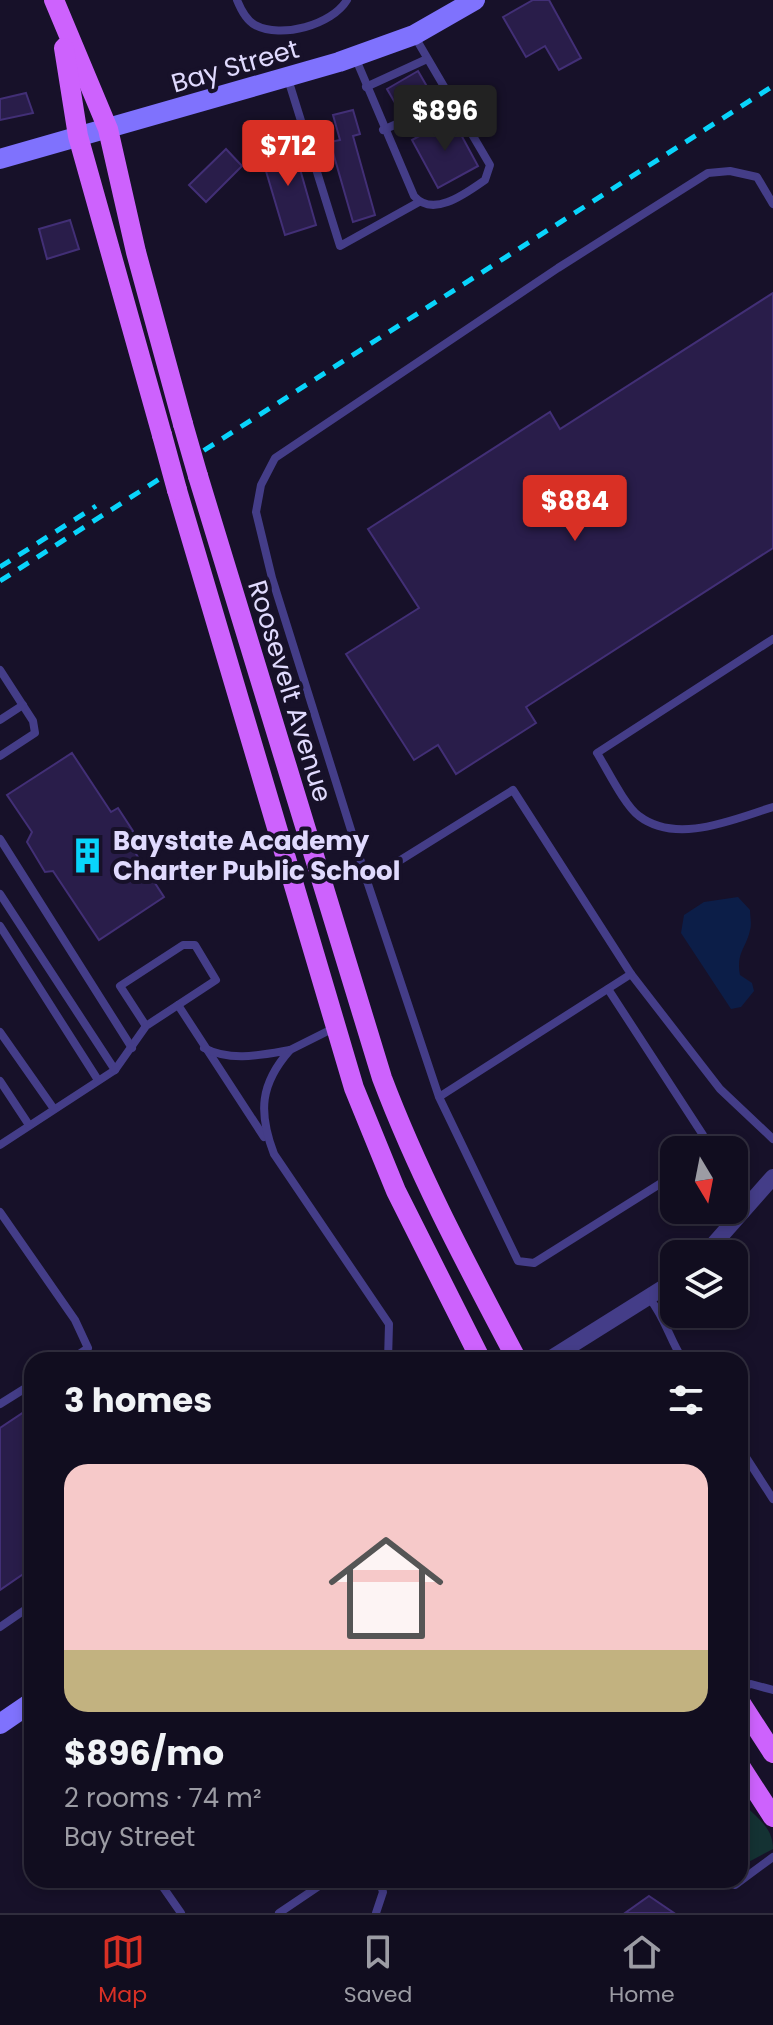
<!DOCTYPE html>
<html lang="en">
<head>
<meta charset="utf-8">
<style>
  :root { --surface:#110d1f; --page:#1a1628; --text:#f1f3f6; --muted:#9c9ca4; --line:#302d3d; --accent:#d93025 }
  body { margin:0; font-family:Poppins,sans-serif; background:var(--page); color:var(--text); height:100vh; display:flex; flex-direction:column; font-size:30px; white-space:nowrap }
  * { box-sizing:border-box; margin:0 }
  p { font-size:26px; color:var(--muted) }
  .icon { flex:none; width:44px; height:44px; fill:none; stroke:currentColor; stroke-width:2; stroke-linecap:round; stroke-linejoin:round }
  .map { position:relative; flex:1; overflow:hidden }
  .panel { position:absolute; left:24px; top:1352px; width:724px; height:536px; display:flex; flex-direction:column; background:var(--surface); border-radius:24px; box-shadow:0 4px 12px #0003,0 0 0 2px var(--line) }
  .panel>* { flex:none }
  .needle { width:52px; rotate:170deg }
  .controls { position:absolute; left:660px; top:1136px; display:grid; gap:16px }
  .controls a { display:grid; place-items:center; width:88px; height:88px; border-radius:16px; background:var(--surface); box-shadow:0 4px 12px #0003,0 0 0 2px var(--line); font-size:40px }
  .price { position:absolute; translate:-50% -68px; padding:0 18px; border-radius:8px; background:var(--accent); color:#fff; font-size:26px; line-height:52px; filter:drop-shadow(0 2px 4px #0008) }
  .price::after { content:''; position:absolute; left:50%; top:48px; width:24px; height:18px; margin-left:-12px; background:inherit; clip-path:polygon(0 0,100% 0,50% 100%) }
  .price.selected { background:#222; color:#fff }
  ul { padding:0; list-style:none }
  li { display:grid; align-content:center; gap:16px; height:424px; padding:0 40px }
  li span { display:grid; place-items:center; height:248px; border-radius:24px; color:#555 }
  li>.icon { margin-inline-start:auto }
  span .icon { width:144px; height:144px; fill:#fffc; stroke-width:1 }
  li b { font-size:34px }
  h2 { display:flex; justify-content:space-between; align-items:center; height:96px; padding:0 40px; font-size:34px }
  .tab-bar { display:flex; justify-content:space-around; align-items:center; height:112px; border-top:2px solid var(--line); background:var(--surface); font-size:22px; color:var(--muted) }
  .tab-bar a { display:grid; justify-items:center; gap:4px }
  .tab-bar .selected { color:var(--accent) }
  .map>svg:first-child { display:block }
  .green { fill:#143233 }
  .water { fill:#0c1e48 }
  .building { fill:#291d4a; stroke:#422f76; stroke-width:2 }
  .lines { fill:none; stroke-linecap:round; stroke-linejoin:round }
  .lane { stroke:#443d88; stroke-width:8 }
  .street { stroke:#443d88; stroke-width:16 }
  .secondary { stroke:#7f72fd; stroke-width:20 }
  .primary { stroke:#cd62fd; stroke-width:20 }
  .rail { stroke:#09d4fb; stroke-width:5; stroke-dasharray:12 10; stroke-linecap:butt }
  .primary-bridge { stroke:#cd62fd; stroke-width:20 }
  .labels { text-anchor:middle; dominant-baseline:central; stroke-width:8; stroke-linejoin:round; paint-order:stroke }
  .street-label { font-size:26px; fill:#e0dafe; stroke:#171129 }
  .poi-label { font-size:26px; font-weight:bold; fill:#e0dafe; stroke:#171129; text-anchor:start }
</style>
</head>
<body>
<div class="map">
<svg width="773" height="1913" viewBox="0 0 773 1913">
  <rect width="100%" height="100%" fill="#171129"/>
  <!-- green -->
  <path class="green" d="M740,1799c13,18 33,25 33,50l-32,17z"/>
  <!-- water -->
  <path class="water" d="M738,897l12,13c0,6 2,15 0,20 -4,19 -14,22 -10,45l12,8 2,8 -13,16 -10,2 -50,-76 3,-18 20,-13z"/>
  <!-- building -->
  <g class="building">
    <polygon points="533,0 549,0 581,58 559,70 545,46 526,57 503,17"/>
    <polygon points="418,71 429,90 419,96 409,93 407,103 398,108 387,89"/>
    <polygon points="26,93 33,113 0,120 0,99"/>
    <polygon points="353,110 360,134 353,136 375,215 353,222 330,142 340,140 333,115"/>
    <polygon points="452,118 478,166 438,188 412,140"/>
    <polygon points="292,141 316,225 285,235 260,151"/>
    <polygon points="226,149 242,166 206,202 189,185"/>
    <polygon points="70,220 79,249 47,259 39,229"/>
    <polygon points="773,293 773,548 526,707 536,723 456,774 438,745 414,760 346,654 419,608 368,529 550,412 560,429"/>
    <polygon points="72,753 111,812 118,808 133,831 125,837 164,897 99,940 53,871 45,872 27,842 32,832 7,795"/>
    <polygon points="27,1410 32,1418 32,1568 0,1590 0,1428"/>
    <polygon points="649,1896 674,1913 625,1913"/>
  </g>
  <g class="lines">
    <!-- lane -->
    <g class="lane">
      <path d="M237,0c4,10 9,20 18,25 26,14 77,0 92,-25"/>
      <path d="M355,57l59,139c19,22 51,-2 71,-16l5,-15 -75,-128"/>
      <polyline points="288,79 340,246 419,202"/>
      <polyline points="366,87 427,59"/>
      <polyline points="413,99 421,114"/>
      <polyline points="383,130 453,99"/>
      <path d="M773,639l-176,114c10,16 28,53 42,63 38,29 95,3 134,-9"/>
      <polyline points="0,670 33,721 35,733 0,756"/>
      <polyline points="0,720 23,705"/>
      <polyline points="0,839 132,1048"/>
      <polyline points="367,881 272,578 256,512 261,485 275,458 558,268 708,173 730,171 757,177 773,204"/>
      <polyline points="0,894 115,1070 0,1145"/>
      <polyline points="0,926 98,1080"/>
      <polyline points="631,974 720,1089 773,1139"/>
      <polyline points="608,989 703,1135 701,1150"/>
      <polyline points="178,1005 264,1137"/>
      <polyline points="0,1032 54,1109"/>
      <path d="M204,1048c27,14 57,7 86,2 -30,34 -32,62 -16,104l115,170 -1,36"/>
      <polyline points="290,1050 334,1028"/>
      <polyline points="115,1070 146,1026 216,980 195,945 183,945 120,986 146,1026"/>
      <polyline points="0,1081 29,1125"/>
      <polyline points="439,1097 631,974 513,790 367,881 439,1097 518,1261 534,1263 674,1175"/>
      <polyline points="0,1212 75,1320 88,1348 70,1360"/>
      <path d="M650,1299c15,19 20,41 33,61"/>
      <polyline points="0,1404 32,1384"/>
      <polyline points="740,1448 773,1499"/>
      <polyline points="0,1627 32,1605"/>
      <polyline points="740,1688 751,1684 773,1690"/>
      <polyline points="158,1880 181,1913"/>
      <polyline points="718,1880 735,1885 773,1857"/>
      <polyline points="279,1913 328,1880"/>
      <polyline points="376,1913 383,1892 379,1880"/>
    </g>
    <!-- street -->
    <g class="street">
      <polyline points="705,1254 773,1177"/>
      <polyline points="548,1360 674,1281"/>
    </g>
    <!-- secondary -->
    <g class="secondary">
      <polyline points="0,159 339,62 414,35 475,0"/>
      <polyline points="0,1724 32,1702"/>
    </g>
    <!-- primary -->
    <g class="primary">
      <polyline points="54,0 108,129 136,252 183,424"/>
      <polyline points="64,48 78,136 162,435"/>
      <path d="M198,476l184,602c37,98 86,189 135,282"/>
      <polyline points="177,490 354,1088 396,1191 481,1360"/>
      <polyline points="740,1702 773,1753"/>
      <polyline points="740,1766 773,1817"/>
    </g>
    <!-- rail -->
    <g class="rail">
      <polyline points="0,567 96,506"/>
      <polyline points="0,581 773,86"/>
    </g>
    <!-- primary-bridge -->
    <g class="primary-bridge">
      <polyline points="183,424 198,476"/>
      <polyline points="162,435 177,490"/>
    </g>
  </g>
  <!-- icons -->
  <defs>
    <symbol id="building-bare" viewBox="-9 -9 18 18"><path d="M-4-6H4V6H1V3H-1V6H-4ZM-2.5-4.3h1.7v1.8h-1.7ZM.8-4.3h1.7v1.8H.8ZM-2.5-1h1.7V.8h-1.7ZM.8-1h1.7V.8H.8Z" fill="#09d4fb" stroke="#171129" stroke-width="2.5" paint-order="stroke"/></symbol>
  </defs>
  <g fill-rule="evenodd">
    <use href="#building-bare" x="62" y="830" width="51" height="51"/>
  </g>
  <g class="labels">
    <!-- street labels -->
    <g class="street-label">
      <text transform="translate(235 66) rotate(-16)">Bay Street</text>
      <text transform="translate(290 691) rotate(73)">Roosevelt Avenue</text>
    </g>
    <!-- poi labels -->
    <g class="poi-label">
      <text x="113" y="841">Baystate Academy<tspan x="113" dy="30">Charter Public School</tspan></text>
    </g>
  </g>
</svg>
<div class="controls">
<a><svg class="needle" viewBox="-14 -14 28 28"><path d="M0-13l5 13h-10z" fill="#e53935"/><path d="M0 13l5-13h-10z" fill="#9c9ca4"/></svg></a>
<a><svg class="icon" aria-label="layers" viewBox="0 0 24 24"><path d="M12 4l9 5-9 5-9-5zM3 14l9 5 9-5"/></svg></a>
</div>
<b class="price selected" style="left:445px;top:153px">$896</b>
<b class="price" style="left:288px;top:188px">$712</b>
<b class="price" style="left:575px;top:543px">$884</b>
<section class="panel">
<h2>3 homes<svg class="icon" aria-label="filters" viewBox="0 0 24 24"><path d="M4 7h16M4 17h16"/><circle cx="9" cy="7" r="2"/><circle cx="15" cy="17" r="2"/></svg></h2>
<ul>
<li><span style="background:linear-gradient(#f6c9c9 75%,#c2b280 0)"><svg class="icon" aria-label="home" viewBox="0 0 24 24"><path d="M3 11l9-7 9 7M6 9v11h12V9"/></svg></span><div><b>$896/mo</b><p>2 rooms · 74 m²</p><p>Bay Street</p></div></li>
</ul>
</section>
</div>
<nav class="tab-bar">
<a class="selected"><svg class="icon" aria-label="map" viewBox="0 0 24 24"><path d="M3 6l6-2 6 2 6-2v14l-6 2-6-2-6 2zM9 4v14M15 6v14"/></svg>Map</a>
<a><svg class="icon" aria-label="saved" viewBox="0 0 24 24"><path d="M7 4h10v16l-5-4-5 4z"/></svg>Saved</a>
<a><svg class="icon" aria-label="home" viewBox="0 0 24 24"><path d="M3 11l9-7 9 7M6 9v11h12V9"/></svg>Home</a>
</nav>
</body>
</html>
